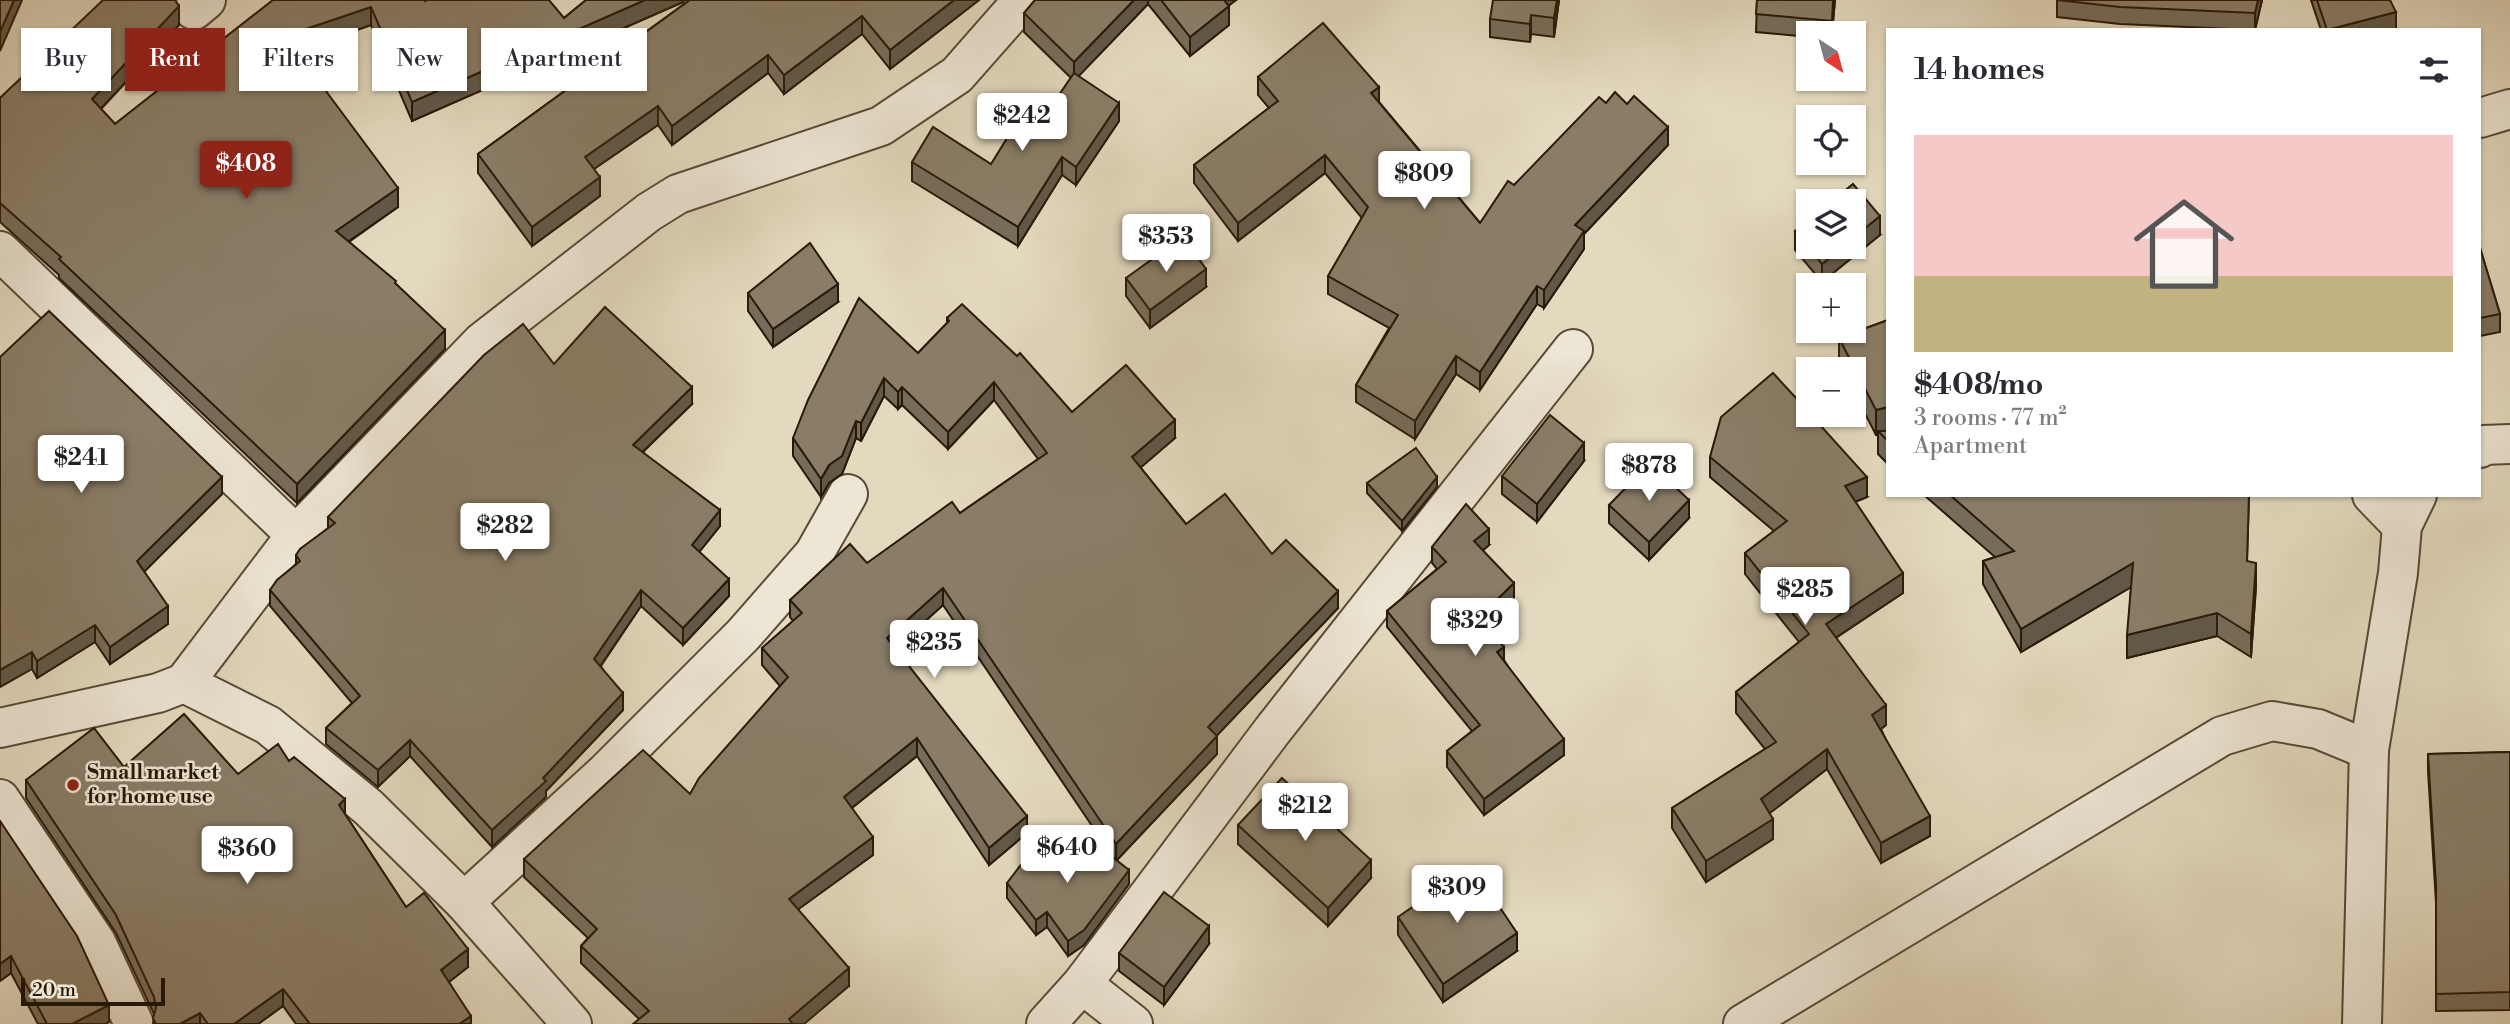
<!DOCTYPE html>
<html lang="en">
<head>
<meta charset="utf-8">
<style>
  :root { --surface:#fff; --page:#f7f7f7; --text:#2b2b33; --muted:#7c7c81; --accent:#8f2418 }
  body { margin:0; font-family:"Libre Bodoni",serif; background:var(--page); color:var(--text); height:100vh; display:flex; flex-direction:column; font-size:26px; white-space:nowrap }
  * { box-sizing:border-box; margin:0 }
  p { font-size:23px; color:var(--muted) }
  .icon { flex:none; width:38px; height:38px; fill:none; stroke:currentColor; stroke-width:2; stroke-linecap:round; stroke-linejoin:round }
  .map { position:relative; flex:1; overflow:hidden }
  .details { position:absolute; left:1886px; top:28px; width:595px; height:469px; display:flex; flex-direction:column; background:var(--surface); border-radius:0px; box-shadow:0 2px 5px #0004 }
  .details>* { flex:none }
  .banner { position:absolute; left:21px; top:28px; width:665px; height:63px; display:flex; gap:14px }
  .needle { width:46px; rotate:144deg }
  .buttons { position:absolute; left:1796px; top:21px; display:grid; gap:14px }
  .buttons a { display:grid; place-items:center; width:70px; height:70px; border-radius:0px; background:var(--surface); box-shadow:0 2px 5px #0004; font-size:35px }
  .scale { position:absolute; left:21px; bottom:18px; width:144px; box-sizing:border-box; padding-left:7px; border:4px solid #291a08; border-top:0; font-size:19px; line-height:24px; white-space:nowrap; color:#291a08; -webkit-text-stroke:5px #ede6d5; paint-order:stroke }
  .price { position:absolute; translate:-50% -60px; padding:0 16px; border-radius:7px; background:#fff; color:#222; font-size:23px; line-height:46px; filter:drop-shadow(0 2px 4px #0008) }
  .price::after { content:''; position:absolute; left:50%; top:42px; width:21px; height:16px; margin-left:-10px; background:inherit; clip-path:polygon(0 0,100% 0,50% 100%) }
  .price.active { background:var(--accent); color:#fff }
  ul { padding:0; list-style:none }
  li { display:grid; align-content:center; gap:14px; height:371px; padding:0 28px }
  li span { display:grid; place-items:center; height:217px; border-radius:0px; color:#555 }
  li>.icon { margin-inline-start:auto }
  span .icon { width:126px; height:126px; fill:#fffc; stroke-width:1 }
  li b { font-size:30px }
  h2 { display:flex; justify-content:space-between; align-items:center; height:84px; padding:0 28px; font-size:30px }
  .pill { padding:0 24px; border-radius:0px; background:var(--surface); box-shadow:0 2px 5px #0004; font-size:24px; line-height:63px }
  .pill.active { background:var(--accent); color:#fff }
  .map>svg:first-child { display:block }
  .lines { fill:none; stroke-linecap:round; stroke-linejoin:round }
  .minor-casing { stroke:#584a36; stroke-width:42 }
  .minor { stroke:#ede6d5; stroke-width:38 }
  .wall { fill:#776c59; stroke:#291a08; stroke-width:2 }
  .shaded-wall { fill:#615848; stroke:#291a08; stroke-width:2 }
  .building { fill:#8a7d67; stroke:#291a08; stroke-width:2 }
  .poi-dot { fill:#8f2418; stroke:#ede6d5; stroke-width:2.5 }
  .labels { text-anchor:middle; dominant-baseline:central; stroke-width:5; stroke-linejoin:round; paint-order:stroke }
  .poi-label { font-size:21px; font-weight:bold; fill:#291a08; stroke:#ede6d5; text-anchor:start }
</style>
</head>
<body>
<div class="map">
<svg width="2510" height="1024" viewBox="0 0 2510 1024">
  <rect width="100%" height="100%" fill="#e3d9be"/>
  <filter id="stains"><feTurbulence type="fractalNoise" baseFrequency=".00286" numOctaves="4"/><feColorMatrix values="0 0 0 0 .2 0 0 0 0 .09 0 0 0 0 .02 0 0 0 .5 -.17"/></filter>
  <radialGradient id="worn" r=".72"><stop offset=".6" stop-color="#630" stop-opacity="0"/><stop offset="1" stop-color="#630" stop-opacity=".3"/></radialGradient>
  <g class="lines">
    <defs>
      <g id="minor">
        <polyline points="194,10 206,0"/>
        <polyline points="2480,118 2510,109"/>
        <polyline points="0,251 296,535"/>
        <polyline points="2480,448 2483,445 2510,444"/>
        <polyline points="2372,495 2402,526"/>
        <polyline points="184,683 296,535 482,342 649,212 678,194 881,126 957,75 1023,0"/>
        <polyline points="0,728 158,693 184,683 268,725 368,807 464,902 572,1024"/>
        <polyline points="0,799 96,942 134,1024"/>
        <polyline points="464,902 605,773 743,635 814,554 848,494"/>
        <polyline points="1082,984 1133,1024"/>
        <polyline points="1046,1024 1082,984 1272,731 1573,349"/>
        <polyline points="1743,1024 2222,736 2272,721 2318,729 2369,750"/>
        <polyline points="2362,1024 2369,750 2398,573 2402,526 2417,495"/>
      </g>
    </defs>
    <!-- minor casing -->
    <use href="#minor" class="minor-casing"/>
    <!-- minor -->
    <use href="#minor" class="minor"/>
  </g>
  <!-- wall -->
  <g class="wall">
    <polygon points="273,0 425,1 564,18 586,0 979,0 890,69 862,34 784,94 768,73 672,145 658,125 594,169 600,196 532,246 478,173 478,154 684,4 683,2 412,121 371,25 296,51 398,207 349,242 396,284 445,349 297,503 59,278 59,275 0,222 0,98 179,25 101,109 115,124"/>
    <polygon points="1035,0 1236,0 1228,6 1229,25 1190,56 1148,4 1078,76 1119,121 1076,185 1062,175 1018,246 912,181 912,162 991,164 1025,145 1071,78 1024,32 1024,13"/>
    <polygon points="1559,0 1554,37 1531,34 1530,42 1490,37 1490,19"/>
    <polygon points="1757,0 1835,0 1832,33 1808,33 1808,37 1756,32"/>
    <polygon points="2057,0 2262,0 2255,30 2120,24 2057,17"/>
    <polygon points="2311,0 2390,0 2396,30 2321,30"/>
    <polygon points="1258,77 1379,102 1480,223 1514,185 1606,103 1668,145 1584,234 1584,249 1544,308 1537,304 1480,390 1456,374 1415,439 1356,402 1356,385 1389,328 1328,294 1328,276 1362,218 1325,173 1238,241 1194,183 1194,165 1269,108 1258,95"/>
    <polygon points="1795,231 1880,235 1822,282 1795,250"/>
    <polygon points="2480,248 2500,314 2500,332 2480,336"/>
    <polygon points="1126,278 1206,287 1150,328 1126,296"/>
    <polygon points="748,293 838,302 773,347 748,311"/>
    <polygon points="947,318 1072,412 1175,438 1140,467 1186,524 1272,554 1338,608 1216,736 1217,754 1117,860 1129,884 1084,945 1068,956 1047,927 1036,935 1007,898 1007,883 1063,864 1113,857 943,605 895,648 1027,833 989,865 917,756 852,808 873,855 798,909 849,986 639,1019 581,963 581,946 588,938 524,877 524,859 690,794 780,686 762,665 762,648 793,621 790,617 790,600 867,563 960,513 1038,459 994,400 948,449 902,405 898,409 884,396 861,441 856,438 842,474 829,483 821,497 793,456 793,438 918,353 947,323"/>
    <polygon points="1888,320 1888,464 1878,454 1878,435 1876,435 1853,390 1853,369 1843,369 1839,363 1839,338"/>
    <polygon points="0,357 222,494 144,571 168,624 110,664 95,642 37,678 32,669"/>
    <polygon points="554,364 692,404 643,452 720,526 699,552 729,596 683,645 641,606 601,666 623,710 546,791 546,797 492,847 410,756 378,787 326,744 326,728 352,703 270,606 270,590 296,564 296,555 328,528 328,517"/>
    <polygon points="1710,457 1867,497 1855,502 1903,593 1836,638 1886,725 1881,729 1930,836 1881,863 1827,769 1769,813 1773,839 1706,882 1672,828 1672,808 1765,749 1736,713 1736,692 1799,642 1745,574 1745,553 1774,531 1710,477"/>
    <polygon points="1584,461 1537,522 1502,494 1502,476"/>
    <polygon points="1367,483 1437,487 1402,531 1367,493"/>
    <polygon points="1924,495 2249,495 2247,561 2256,586 2251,657 2217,636 2127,658 2131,587 2021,652 1983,584 1983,561 1995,557"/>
    <polygon points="1609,505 1689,518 1649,560 1609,523"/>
    <polygon points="1489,545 1483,550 1514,599 1487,626 1504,660 1564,755 1484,815 1447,767 1447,751 1472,731 1387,627 1387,611 1437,569 1432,563 1432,547"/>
    <polygon points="2510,752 2510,1010 2436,1011 2436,903 2428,771 2428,754"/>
    <polygon points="289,761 345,814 406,907 468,967 449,982 471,1024 296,1024 283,1006 258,1024 153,1024 154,1014 116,933 26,798 26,780 124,767 238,774"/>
    <polygon points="0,821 109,1022 105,1024 38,1024 11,973 0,981"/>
    <polygon points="1238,825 1371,878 1328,926 1238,844"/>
    <polygon points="1398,917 1517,951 1443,1002 1398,935"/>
    <polygon points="1209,944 1164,1005 1119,971 1119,953"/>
  </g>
  <!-- shaded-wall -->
  <g class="shaded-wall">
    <polygon points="14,0 22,0 0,51 0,32"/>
    <polygon points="645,0 683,0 683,2 412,121 412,102"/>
    <polygon points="954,0 979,0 890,69 890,50"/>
    <polygon points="1134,0 1148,0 1148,4 1074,81 1074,62"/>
    <polygon points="1219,0 1236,0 1219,13"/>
    <polygon points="1557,0 1559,0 1554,37 1554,18"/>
    <polygon points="1833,0 1835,0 1832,33 1832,21"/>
    <polygon points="2258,0 2262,0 2255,30 2255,13"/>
    <polygon points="179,6 179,25 92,118 92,99"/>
    <polygon points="1229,6 1229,25 1190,56 1190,37"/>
    <polygon points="371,7 371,25 285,55 285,36"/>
    <polygon points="2396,12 2396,30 2327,30"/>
    <polygon points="1531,15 1531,34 1530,42 1530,24"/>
    <polygon points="862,16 862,34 784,94 784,75"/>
    <polygon points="768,55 768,73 672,145 672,126"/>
    <polygon points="1379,87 1379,105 1371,93"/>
    <polygon points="1119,103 1119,121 1076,185 1076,167"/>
    <polygon points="658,106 658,125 585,175 585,157"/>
    <polygon points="1668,127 1668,145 1584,234 1584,249 1544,308 1544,290 1575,225"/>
    <polygon points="1325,155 1325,173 1238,241 1238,223"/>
    <polygon points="1062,157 1062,175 1018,246 1018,227"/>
    <polygon points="600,177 600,196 532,246 532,227"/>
    <polygon points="398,188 398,207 336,250 336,231"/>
    <polygon points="1880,216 1880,235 1822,282 1822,264 1843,247 1853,247 1853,238"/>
    <polygon points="1206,269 1206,287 1150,328 1150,310"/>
    <polygon points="838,284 838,302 773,347 773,329"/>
    <polygon points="1537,286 1537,304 1480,390 1480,372"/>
    <polygon points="445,330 445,349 297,503 297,484"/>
    <polygon points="1456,356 1456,374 1415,439 1415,421"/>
    <polygon points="884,378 884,396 861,441 861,423"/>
    <polygon points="994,382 994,400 948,449 948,432"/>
    <polygon points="692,387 692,404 633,461 633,445"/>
    <polygon points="902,387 902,405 898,409 898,392"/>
    <polygon points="1888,407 1888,432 1878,431 1878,435 1876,435 1876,410"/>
    <polygon points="1175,420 1175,438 1132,475 1132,457"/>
    <polygon points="856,421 856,438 842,474 829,483 821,497 821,479"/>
    <polygon points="1584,443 1584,461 1537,522 1537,504"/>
    <polygon points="222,477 222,494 137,579 137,561"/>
    <polygon points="1437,477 1437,487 1402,531 1402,521"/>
    <polygon points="1867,477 1867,497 1845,506 1845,486"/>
    <polygon points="1689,500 1689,518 1649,560 1649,542"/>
    <polygon points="720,510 720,526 692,561 692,545"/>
    <polygon points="1489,529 1489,545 1474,558 1474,541"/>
    <polygon points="2133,563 2133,586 2021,652 2021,629"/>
    <polygon points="2256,563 2256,586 2251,657 2251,634"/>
    <polygon points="1903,573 1903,593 1826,644 1826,624"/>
    <polygon points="729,579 729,596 683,645 683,628"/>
    <polygon points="1514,583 1514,599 1479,633 1479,617"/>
    <polygon points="943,588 943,605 887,656 887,638"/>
    <polygon points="641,590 641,606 594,675 594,659"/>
    <polygon points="1338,591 1338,608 1208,745 1208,727"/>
    <polygon points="168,606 168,624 110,664 110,647"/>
    <polygon points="2217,613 2217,636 2127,658 2127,635"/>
    <polygon points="95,625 95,642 37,678 37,661"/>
    <polygon points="1504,647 1504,663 1497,652"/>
    <polygon points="32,652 32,669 0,687 0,670"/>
    <polygon points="623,693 623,710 546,791 546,797 492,847 492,830 543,778"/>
    <polygon points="1886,705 1886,725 1872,736 1872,715"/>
    <polygon points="1217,736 1217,754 1116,861 1116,844"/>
    <polygon points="917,738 917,756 844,814 844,797"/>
    <polygon points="1564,739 1564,755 1484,815 1484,799"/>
    <polygon points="410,740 410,756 378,787 378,770"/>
    <polygon points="1827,749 1827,769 1761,820 1761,799"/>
    <polygon points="345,799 345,817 339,805"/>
    <polygon points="1027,816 1027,833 989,865 989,848"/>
    <polygon points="1930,816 1930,836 1881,863 1881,843"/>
    <polygon points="1773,819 1773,839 1706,882 1706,861"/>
    <polygon points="873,837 873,855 789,916 789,899"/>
    <polygon points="1371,860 1371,878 1328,926 1328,908"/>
    <polygon points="1129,870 1129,884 1084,945 1068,956 1068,941"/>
    <polygon points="1047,912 1047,927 1036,935 1036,920"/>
    <polygon points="1209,926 1209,944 1164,1005 1164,987"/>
    <polygon points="1517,933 1517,951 1443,1002 1443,984"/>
    <polygon points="468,949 468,967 441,988 441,970"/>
    <polygon points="11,956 11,973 0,981 0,964"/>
    <polygon points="849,968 849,986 804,1024 789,1024 789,1019"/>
    <polygon points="283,989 283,1006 258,1024 234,1024"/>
    <polygon points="109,1005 109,1022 105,1024 72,1024"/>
    <polygon points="200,1013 200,1024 180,1024"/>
    <polygon points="471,1016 471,1024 459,1024"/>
  </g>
  <!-- building -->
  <g class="building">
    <polygon points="0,0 14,0 0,32"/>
    <polygon points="103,0 175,0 179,6 92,99 115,124 273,0 425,0 425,1 427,0 549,0 564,18 586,0 645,0 412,102 371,7 285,36 398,188 336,231 396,281 395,283 445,330 297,484 59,259 61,257 0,203 0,98"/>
    <polygon points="690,0 954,0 890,50 862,16 784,75 768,55 672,126 658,106 585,157 600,177 532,227 478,154"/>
    <polygon points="1035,0 1134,0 1074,62 1024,13"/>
    <polygon points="1161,0 1224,0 1229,6 1190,37"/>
    <polygon points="1493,0 1557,0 1554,18 1531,15 1530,24 1490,19"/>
    <polygon points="1757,0 1833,0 1832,21 1756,14"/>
    <polygon points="2057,0 2258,0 2255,13 2120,7"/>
    <polygon points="2317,0 2390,0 2396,12 2327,30"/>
    <polygon points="1323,23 1379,87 1371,93 1480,223 1508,181 1514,185 1599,97 1606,103 1615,92 1627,104 1634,96 1668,127 1575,225 1584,231 1544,290 1537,286 1480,372 1456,356 1415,421 1356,385 1398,315 1328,276 1368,207 1325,155 1238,223 1194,165 1278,101 1258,77"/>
    <polygon points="1074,73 1119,103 1076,167 1062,157 1018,227 912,162 933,127 991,164 1009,135 1025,145"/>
    <polygon points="1853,184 1880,216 1853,238 1853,201 1832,201"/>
    <polygon points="1808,221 1808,247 1795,231"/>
    <polygon points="1183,237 1206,269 1150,310 1126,278"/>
    <polygon points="810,243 838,284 773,329 748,293"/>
    <polygon points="1808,247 1843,247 1822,264"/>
    <polygon points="2480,248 2500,314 2480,318"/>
    <polygon points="859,298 918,353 949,321 947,318 962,304 1017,356 1020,353 1072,412 1126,365 1175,420 1132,457 1186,524 1225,494 1272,554 1286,540 1338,591 1208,727 1217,736 1116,844 943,588 887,638 1027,816 989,848 917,738 844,797 873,837 789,899 849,968 789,1019 793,1024 633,1024 649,1011 581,946 597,929 524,859 643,750 690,794 699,778 788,677 762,648 802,613 790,600 850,544 867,563 952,502 960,513 1047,453 994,382 948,432 902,387 898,392 884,378 861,423 856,421 842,456 829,465 821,479 793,438 808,400"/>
    <polygon points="605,307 692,387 633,445 720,510 692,545 729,579 683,628 641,590 594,659 623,693 543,778 546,781 492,830 410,740 378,770 326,728 360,696 270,590 277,580 300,561 296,555 300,549 335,523 328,517 484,355 523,324 554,364"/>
    <polygon points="49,311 222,477 137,561 168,606 110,647 95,625 37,661 32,652 0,670 0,357"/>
    <polygon points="1888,320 1888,407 1876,410 1839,338"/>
    <polygon points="1773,373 1808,411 1808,415 1811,415 1867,477 1845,486 1903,573 1826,624 1886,705 1872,715 1930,816 1881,843 1827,749 1761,799 1773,819 1706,861 1672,808 1776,742 1736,692 1809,634 1745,553 1787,521 1710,457 1721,417"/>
    <polygon points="1550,415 1584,443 1537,504 1502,476"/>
    <polygon points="1878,431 1888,431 1888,441"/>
    <polygon points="1416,448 1437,477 1402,521 1367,483"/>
    <polygon points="1650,463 1689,500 1649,542 1609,505"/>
    <polygon points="1950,495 2249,495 2247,561 2256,563 2251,634 2217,613 2127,635 2133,563 2021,629 1983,561 2014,551"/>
    <polygon points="1466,504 1489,529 1474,541 1514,583 1479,617 1504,647 1497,652 1564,739 1484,799 1447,751 1480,725 1387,611 1446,562 1432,547"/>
    <polygon points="184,714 238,774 278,744 289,761 294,757 345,799 339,805 406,907 424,893 468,949 441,970 471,1016 459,1024 310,1024 283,989 234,1024 208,1024 200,1013 180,1024 156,1024 153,1018 156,1008 154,997 116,915 26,780 94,728 124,767"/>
    <polygon points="2510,752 2510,992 2436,994 2436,885 2428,754"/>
    <polygon points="1282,778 1371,860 1328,908 1238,825"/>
    <polygon points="0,821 77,936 109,1005 72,1024 47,1024 11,956 0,964"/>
    <polygon points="1042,837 1063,864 1093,842 1129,870 1084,930 1068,941 1047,912 1036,920 1007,883"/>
    <polygon points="1472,866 1517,933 1443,984 1398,917"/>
    <polygon points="1164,892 1209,926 1164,987 1119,953"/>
  </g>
  <!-- markers -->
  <circle class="poi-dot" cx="73" cy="785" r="7"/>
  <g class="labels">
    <!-- poi labels -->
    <g class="poi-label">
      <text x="87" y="773">Small market<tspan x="87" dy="24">for home use</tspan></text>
    </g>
  </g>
  <rect width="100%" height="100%" filter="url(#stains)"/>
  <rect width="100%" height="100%" fill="url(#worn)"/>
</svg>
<div class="buttons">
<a><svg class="needle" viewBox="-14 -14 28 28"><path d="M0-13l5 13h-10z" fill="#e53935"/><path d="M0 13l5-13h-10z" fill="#7c7c81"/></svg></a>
<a><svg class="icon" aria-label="locate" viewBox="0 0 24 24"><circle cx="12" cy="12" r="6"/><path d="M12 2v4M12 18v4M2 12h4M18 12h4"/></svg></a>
<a><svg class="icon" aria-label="layers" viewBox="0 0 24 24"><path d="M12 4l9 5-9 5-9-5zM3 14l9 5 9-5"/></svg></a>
<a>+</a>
<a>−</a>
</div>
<div class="scale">20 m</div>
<b class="price" style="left:1022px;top:153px">$242</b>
<b class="price active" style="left:246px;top:201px">$408</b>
<b class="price" style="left:1424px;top:211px">$809</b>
<b class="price" style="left:1166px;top:274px">$353</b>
<b class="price" style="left:81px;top:495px">$241</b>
<b class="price" style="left:1649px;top:503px">$878</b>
<b class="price" style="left:505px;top:563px">$282</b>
<b class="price" style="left:1805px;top:627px">$285</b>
<b class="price" style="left:1475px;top:658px">$329</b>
<b class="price" style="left:934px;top:680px">$235</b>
<b class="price" style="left:1305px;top:843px">$212</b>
<b class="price" style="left:1067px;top:885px">$640</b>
<b class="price" style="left:247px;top:886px">$360</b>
<b class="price" style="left:1457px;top:925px">$309</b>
<div class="banner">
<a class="pill">Buy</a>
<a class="pill active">Rent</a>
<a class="pill">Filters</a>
<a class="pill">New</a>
<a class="pill">Apartment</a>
</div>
<section class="details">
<h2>14 homes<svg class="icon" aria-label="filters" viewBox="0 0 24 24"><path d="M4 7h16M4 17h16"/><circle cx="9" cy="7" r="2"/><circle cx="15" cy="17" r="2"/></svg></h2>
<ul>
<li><span style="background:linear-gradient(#f6c9c9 65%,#c2b280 0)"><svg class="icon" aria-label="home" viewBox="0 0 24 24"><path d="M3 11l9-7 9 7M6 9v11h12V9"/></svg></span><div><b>$408/mo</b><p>3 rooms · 77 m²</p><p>Apartment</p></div></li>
</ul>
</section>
</div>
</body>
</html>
